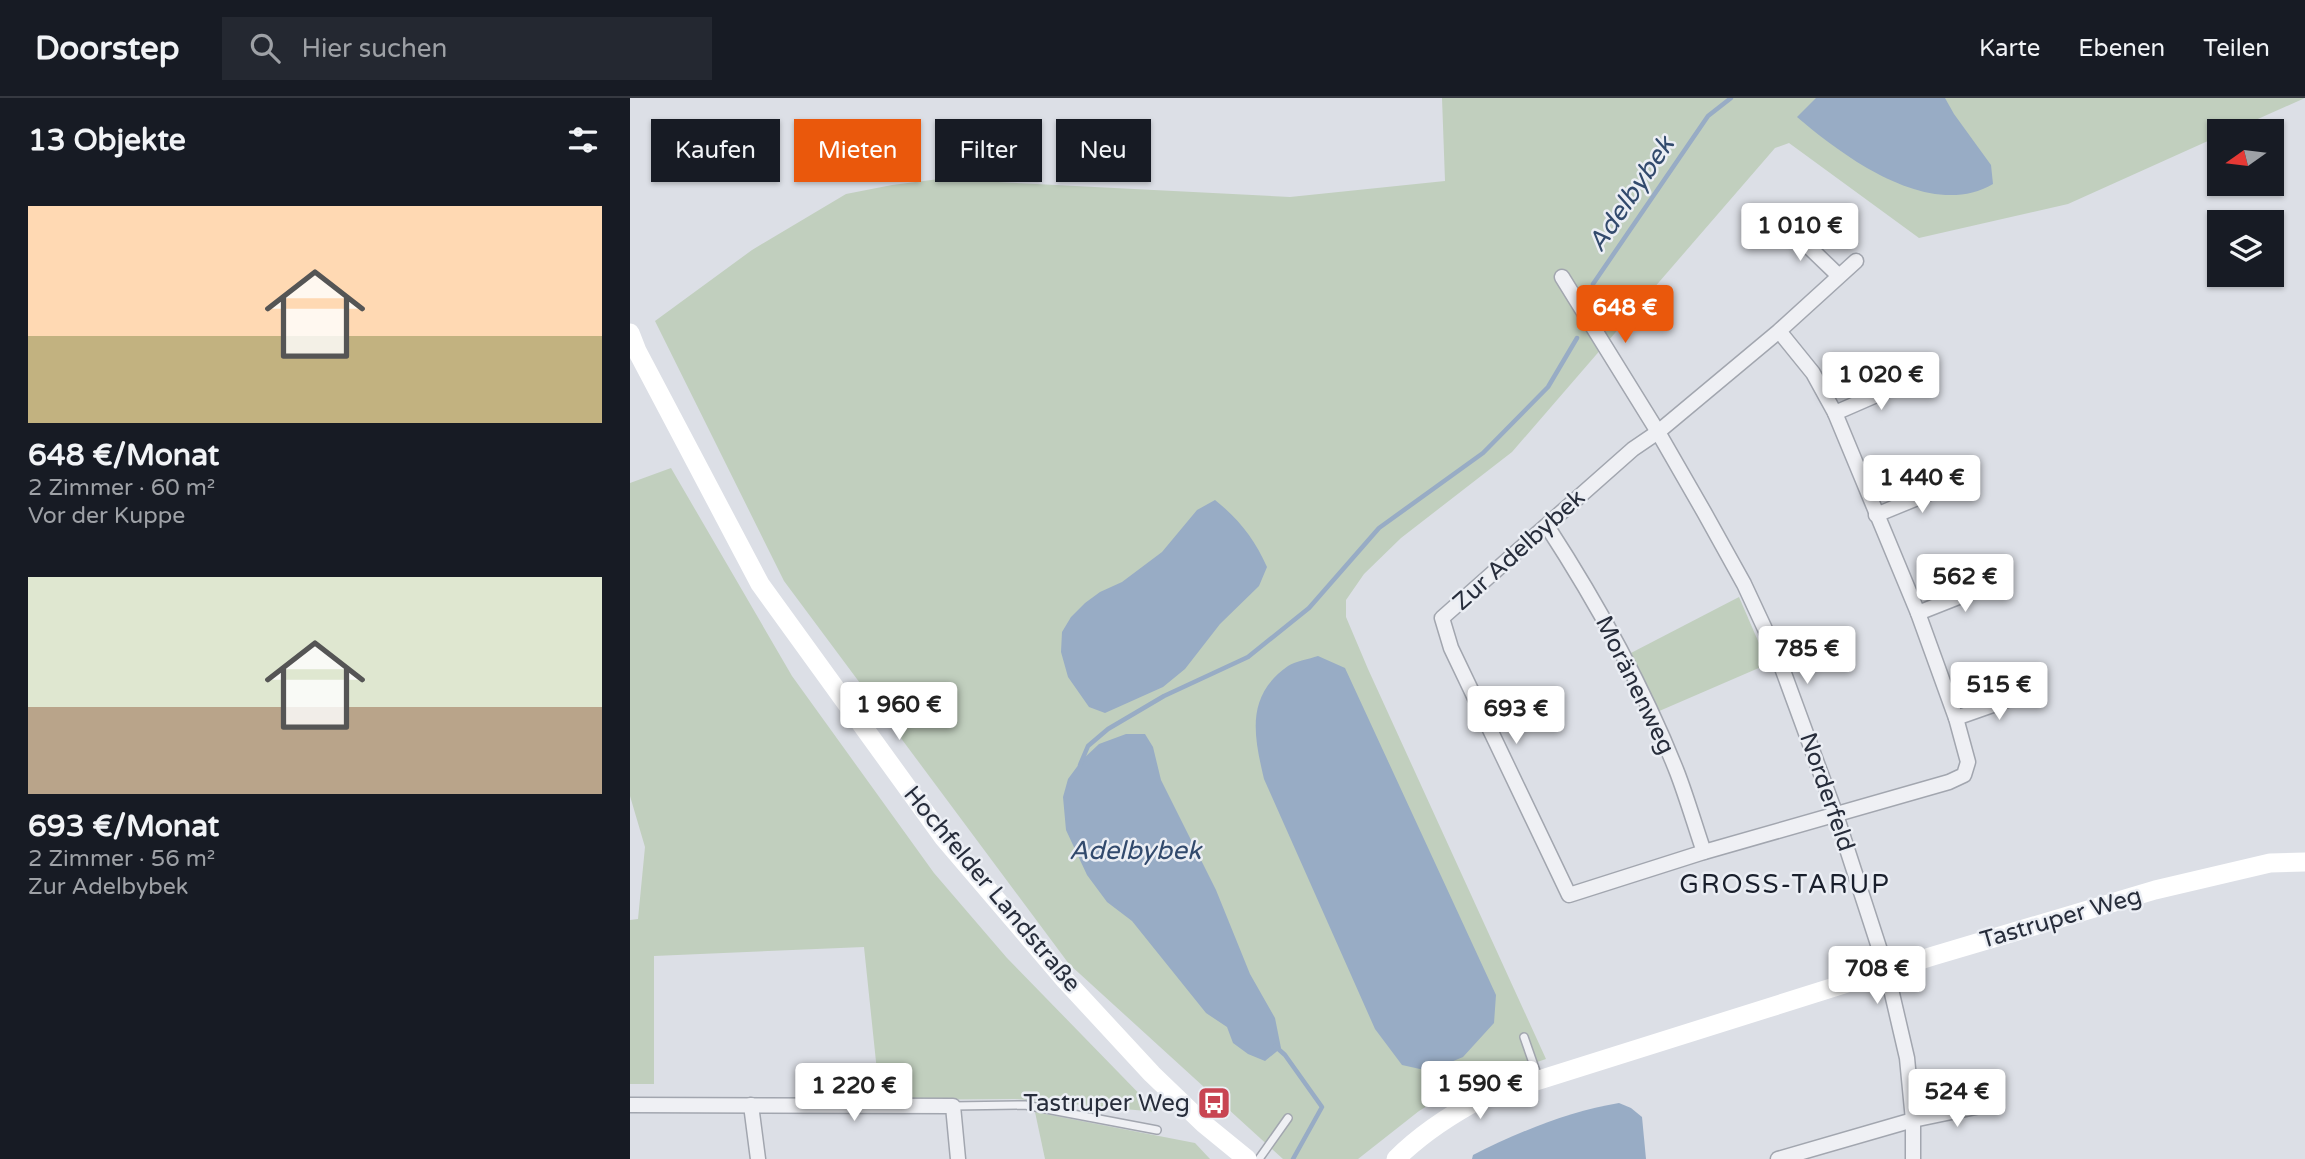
<!DOCTYPE html>
<html lang="de">
<head>
<meta charset="utf-8">
<style>
  :root { --surface:#171b24; --page:#242831; --text:#f1f3f6; --muted:#9ea1a6; --line:#363941; --accent:#ea580c }
  body { margin:0; font-family:"Varela Round",sans-serif; background:var(--page); color:var(--text); height:100vh; display:flex; flex-direction:column; font-size:26px; white-space:nowrap }
  * { box-sizing:border-box; margin:0 }
  p { font-size:23px; color:var(--muted) }
  .icon { flex:none; width:38px; height:38px; fill:none; stroke:currentColor; stroke-width:2; stroke-linecap:round; stroke-linejoin:round }
  .map { position:relative; flex:1; overflow:hidden }
  .details { display:flex; flex-direction:column; background:var(--surface); width:630px }
  .details>* { flex:none }
  .hud { position:absolute; left:21px; top:21px; width:665px; height:63px; display:flex; gap:14px }
  .needle { width:46px; rotate:256deg }
  .buttons { position:absolute; left:1577px; top:21px; display:grid; gap:14px }
  .buttons a { display:grid; place-items:center; width:77px; height:77px; border-radius:0px; background:var(--surface); box-shadow:0 2px 5px #0004; font-size:35px }
  .price { position:absolute; translate:-50% -60px; padding:0 16px; border-radius:7px; background:#fff; color:#222; font-size:23px; line-height:46px; filter:drop-shadow(0 2px 4px #0008) }
  .price::after { content:''; position:absolute; left:50%; top:42px; width:21px; height:16px; margin-left:-10px; background:inherit; clip-path:polygon(0 0,100% 0,50% 100%) }
  .price.selected { background:var(--accent); color:#fff }
  ul { padding:0; list-style:none }
  li { display:grid; align-content:center; gap:14px; height:371px; padding:0 28px }
  li span { display:grid; place-items:center; height:217px; border-radius:0px; color:#555 }
  li>.icon { margin-inline-start:auto }
  span .icon { width:126px; height:126px; fill:#fffc; stroke-width:1 }
  li b { font-size:30px }
  h2 { display:flex; justify-content:space-between; align-items:center; height:84px; padding:0 28px; font-size:30px }
  .chip { padding:0 24px; border-radius:0px; background:var(--surface); box-shadow:0 2px 5px #0004; font-size:24px; line-height:63px }
  .chip.selected { background:var(--accent); color:#fff }
  header { display:flex; align-items:center; gap:42px; box-sizing:border-box; height:98px; padding:0 35px; background:var(--surface); border-bottom:2px solid var(--line) }
  header strong { font-size:33px }
  nav { display:flex; gap:38px; margin-inline-start:auto; font-size:24px }
  .search { width:490px; height:63px; background:var(--page); display:flex; align-items:center; gap:18px; box-sizing:border-box; padding:0 24px; border-radius:0px; color:var(--muted); font-size:26px }
  main { display:flex; flex:1; min-height:0 }
  .map>svg:first-child { display:block }
  .green { fill:#c1cfbe }
  .water { fill:#98acc5 }
  .lines { fill:none; stroke-linecap:round; stroke-linejoin:round }
  .stream { stroke:#98acc5; stroke-width:4.5 }
  .lane-casing { stroke:#a2a6af; stroke-width:10 }
  .street-casing { stroke:#a2a6af; stroke-width:17 }
  .lane { stroke:#eff0f4; stroke-width:7 }
  .street { stroke:#eff0f4; stroke-width:14 }
  .secondary { stroke:#fff; stroke-width:19 }
  .labels { text-anchor:middle; dominant-baseline:central; stroke-width:5; stroke-linejoin:round; paint-order:stroke }
  .street-label { font-size:24px; fill:#272d3b; stroke:#ebeef4 }
  .poi-label { font-size:24px; fill:#272d3b; stroke:#ebeef4; text-anchor:end }
  .water-label { font-size:26px; font-style:italic; fill:#324a6d; stroke:#ebeef4 }
  .neighbourhood-label { font-size:26px; letter-spacing:2px; fill:#191f2c; stroke:#ebeef4 }
</style>
</head>
<body>
<header>
<strong>Doorstep</strong>
<div class="search"><svg class="icon" aria-label="search" viewBox="0 0 24 24"><circle cx="10" cy="10" r="6"/><path d="M15 15l6 6"/></svg>Hier suchen</div>
<nav><a>Karte</a><a>Ebenen</a><a>Teilen</a></nav>
</header>
<main>
<section class="details">
<h2>13 Objekte<svg class="icon" aria-label="filters" viewBox="0 0 24 24"><path d="M4 7h16M4 17h16"/><circle cx="9" cy="7" r="2"/><circle cx="15" cy="17" r="2"/></svg></h2>
<ul>
<li><span style="background:linear-gradient(#ffd9b3 60%,#c2b280 0)"><svg class="icon" aria-label="home" viewBox="0 0 24 24"><path d="M3 11l9-7 9 7M6 9v11h12V9"/></svg></span><div><b>648 €/Monat</b><p>2 Zimmer · 60 m²</p><p>Vor der Kuppe</p></div></li>
<li><span style="background:linear-gradient(#dfe7d0 60%,#b9a48a 0)"><svg class="icon" aria-label="home" viewBox="0 0 24 24"><path d="M3 11l9-7 9 7M6 9v11h12V9"/></svg></span><div><b>693 €/Monat</b><p>2 Zimmer · 56 m²</p><p>Zur Adelbybek</p></div></li>
</ul>
</section>
<div class="map">
<svg width="1675" height="1061" viewBox="0 0 1675 1061">
  <rect width="100%" height="100%" fill="#dcdfe6"/>
  <!-- green -->
  <g class="green">
    <polygon points="812,0 1675,0 1601,33 1589,33 1589,38 1438,106 1289,140 1159,45 1145,50 882,354 771,440 734,476 716,502 716,519 738,571 916,961 821,993 789,1013 728,1061 653,1061 439,866 154,483 25,223 122,152 216,96 262,87 309,81 660,99 815,83"/>
    <polygon points="41,370 162,578 304,775 377,860 527,1014 385,1001 250,1002 234,849 24,858 24,986 0,986 0,822 8,821 15,749 0,698 0,385"/>
    <polygon points="1109,499 1138,566 1027,614 999,556"/>
    <polygon points="405,1014 565,1045 580,1061 415,1061"/>
  </g>
  <!-- water -->
  <g class="water">
    <path d="M1186,0h129l9,16 37,51 2,19c-63,37 -149,-27 -196,-67z"/>
    <path d="M585,402c24,19 40,40 52,67l-8,19 -39,38 -35,45 -22,18 -58,26 -16,-6 -21,-30 -7,-25 1,-20 9,-15 14,-14 15,-11 22,-10 40,-30 35,-42z"/>
    <path d="M688,558l27,12 151,327 -2,28 -31,34 -34,14 -27,-6 -27,-36 -111,-250c-10,-43 -19,-83 24,-113 8,-5 21,-7 30,-10z"/>
    <polygon points="496,636 515,636 523,649 531,682 586,792 620,876 645,920 651,950 635,963 618,956 603,945 597,929 576,915 502,823 477,804 457,777 436,732 433,699 438,681 452,662 469,646"/>
    <path d="M989,1005l12,5 11,9 4,42h-174l1,-4c45,-23 97,-44 146,-52z"/>
  </g>
  <g class="lines">
    <!-- stream -->
    <g class="stream">
      <polyline points="963,186 1078,18 1101,0"/>
      <polyline points="450,667 458,648 478,631 534,598 618,559 679,510 749,430 853,355 918,289 947,240"/>
      <polyline points="645,948 655,957 692,1009 663,1061"/>
    </g>
    <defs>
      <g id="lane">
        <polyline points="894,939 909,982"/>
        <polyline points="323,1008 395,1007 527,1032"/>
        <polyline points="629,1061 658,1020"/>
      </g>
      <g id="street">
        <polyline points="1157,128 1208,177"/>
        <polyline points="932,179 1028,334 1074,414 1114,486 1148,559 1206,717 1257,874 1277,960 1283,1022 1283,1061"/>
        <polyline points="1149,233 1183,275 1205,315 1288,515 1326,620 1338,664 1334,677 1319,684 1074,754 939,797 821,550 812,520 1003,351 1028,334 1149,233 1226,163"/>
        <polyline points="1205,315 1283,281"/>
        <polyline points="1246,417 1324,385"/>
        <path d="M917,428c50,77 96,160 130,246 10,26 18,54 27,80"/>
        <polyline points="1288,515 1369,483"/>
        <polyline points="1326,620 1400,594"/>
        <polyline points="0,1007 323,1008 328,1061"/>
        <polyline points="121,1007 128,1061"/>
        <polyline points="1148,1061 1283,1022 1365,1005"/>
      </g>
    </defs>
    <!-- lane casing -->
    <use href="#lane" class="lane-casing"/>
    <!-- street casing -->
    <use href="#street" class="street-casing"/>
    <!-- lane -->
    <use href="#lane" class="lane"/>
    <!-- street -->
    <use href="#street" class="street"/>
    <!-- secondary -->
    <g class="secondary">
      <polyline points="0,235 7,253 130,486 313,739 435,882 522,976 574,1026 617,1061"/>
      <path d="M766,1061c26,-26 54,-44 86,-61l451,-142 222,-66 115,-27 35,-1"/>
    </g>
  </g>
  <!-- icons -->
  <defs>
    <symbol id="bus-square" viewBox="-11 -11 22 22"><rect x="-9" y="-9" width="18" height="18" rx="4" fill="#c84452" stroke="#ebeef4"/><path d="M-5-6H5V4H4V6H2V4H-2V6H-4V4H-5ZM-3.5-4V0h7V-4ZM-3.5 1.2v1.5H-2V1.2ZM2 1.2v1.5H3.5V1.2Z" fill="#fff"/></symbol>
  </defs>
  <g fill-rule="evenodd">
    <use href="#bus-square" x="565" y="986" width="38" height="38"/>
  </g>
  <g class="labels">
    <!-- street labels -->
    <g class="street-label">
      <text transform="translate(889 452) rotate(-42)">Zur Adelbybek</text>
      <text transform="translate(1005 587) rotate(64)">Moränenweg</text>
      <text transform="translate(1197 694) rotate(71)">Norderfeld</text>
      <text transform="translate(362 791) rotate(50)">Hochfelder Landstraße</text>
      <text transform="translate(1431 820) rotate(-16)">Tastruper Weg</text>
    </g>
    <!-- poi labels -->
    <g class="poi-label">
      <text x="560" y="1005">Tastruper Weg</text>
    </g>
    <!-- water labels -->
    <g class="water-label">
      <text transform="translate(1001 96) rotate(-56)">Adelbybek</text>
      <text x="505" y="752">Adelbybek</text>
    </g>
    <!-- neighbourhood labels -->
    <g class="neighbourhood-label">
      <text x="1155" y="786">GROSS-TARUP</text>
    </g>
  </g>
</svg>
<div class="buttons">
<a><svg class="needle" viewBox="-14 -14 28 28"><path d="M0-13l5 13h-10z" fill="#e53935"/><path d="M0 13l5-13h-10z" fill="#9ea1a6"/></svg></a>
<a><svg class="icon" aria-label="layers" viewBox="0 0 24 24"><path d="M12 4l9 5-9 5-9-5zM3 14l9 5 9-5"/></svg></a>
</div>
<b class="price" style="left:1170px;top:165px">1 010 €</b>
<b class="price selected" style="left:995px;top:247px">648 €</b>
<b class="price" style="left:1251px;top:314px">1 020 €</b>
<b class="price" style="left:1292px;top:417px">1 440 €</b>
<b class="price" style="left:1335px;top:516px">562 €</b>
<b class="price" style="left:1177px;top:588px">785 €</b>
<b class="price" style="left:1369px;top:624px">515 €</b>
<b class="price" style="left:269px;top:644px">1 960 €</b>
<b class="price" style="left:886px;top:648px">693 €</b>
<b class="price" style="left:1247px;top:908px">708 €</b>
<b class="price" style="left:850px;top:1023px">1 590 €</b>
<b class="price" style="left:224px;top:1025px">1 220 €</b>
<b class="price" style="left:1327px;top:1031px">524 €</b>
<div class="hud">
<a class="chip">Kaufen</a>
<a class="chip selected">Mieten</a>
<a class="chip">Filter</a>
<a class="chip">Neu</a>
</div>
</div>
</main>
</body>
</html>
